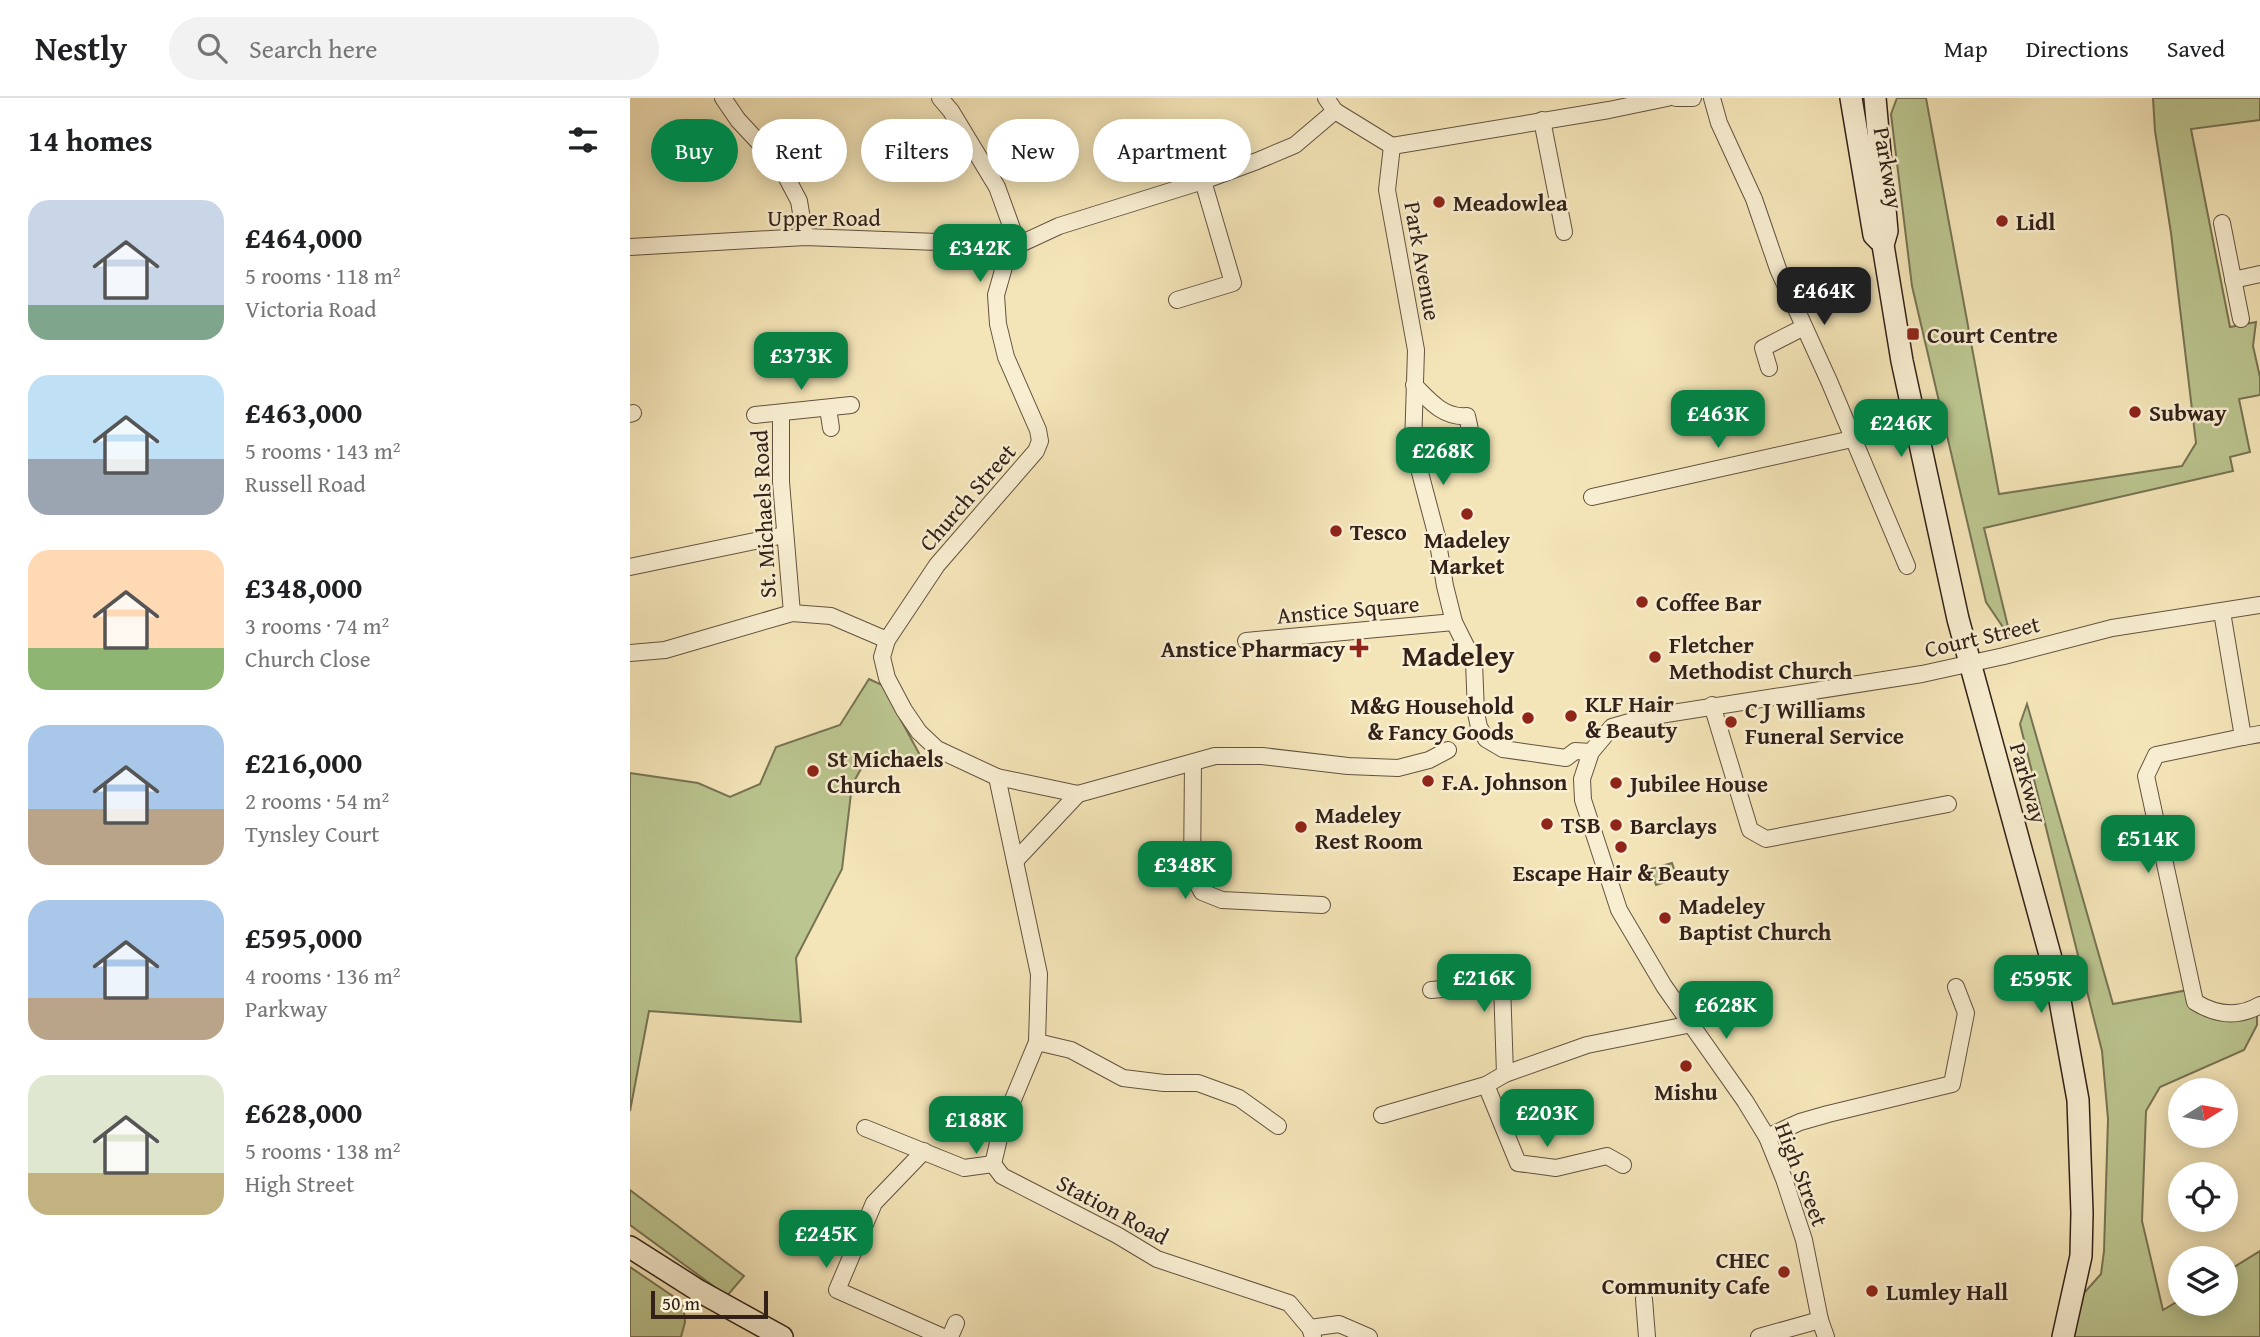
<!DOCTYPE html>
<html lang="en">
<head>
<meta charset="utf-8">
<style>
  :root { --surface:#fff; --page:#f2f2f2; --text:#202124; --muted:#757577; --line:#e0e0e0; --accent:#0b8043 }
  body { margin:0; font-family:"Gentium Book Plus",serif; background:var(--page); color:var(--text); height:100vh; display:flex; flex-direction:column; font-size:26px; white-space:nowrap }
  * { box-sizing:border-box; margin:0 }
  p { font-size:23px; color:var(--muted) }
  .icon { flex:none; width:38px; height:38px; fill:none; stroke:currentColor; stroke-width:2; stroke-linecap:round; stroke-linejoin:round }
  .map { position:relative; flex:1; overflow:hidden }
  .panel { display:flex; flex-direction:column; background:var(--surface); width:630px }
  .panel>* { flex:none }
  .hud { position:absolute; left:21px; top:21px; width:665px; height:63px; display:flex; gap:14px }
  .needle { width:46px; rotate:79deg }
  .fabs { position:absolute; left:1538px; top:980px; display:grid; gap:14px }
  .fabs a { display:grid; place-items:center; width:70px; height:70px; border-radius:50%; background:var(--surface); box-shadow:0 4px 18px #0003; font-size:35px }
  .scale { position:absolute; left:21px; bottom:18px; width:117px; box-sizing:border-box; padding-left:7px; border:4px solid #332119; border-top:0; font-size:19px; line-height:24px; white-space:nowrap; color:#332119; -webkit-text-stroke:5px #f8eed1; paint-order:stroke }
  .price { position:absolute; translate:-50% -60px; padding:0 16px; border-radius:14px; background:var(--accent); color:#fff; font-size:23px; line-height:46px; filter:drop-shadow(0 2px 4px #0008) }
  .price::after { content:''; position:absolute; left:50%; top:42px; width:21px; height:16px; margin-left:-10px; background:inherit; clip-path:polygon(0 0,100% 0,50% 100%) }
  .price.current { background:#222; color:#fff }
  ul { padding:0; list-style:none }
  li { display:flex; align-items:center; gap:21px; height:175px; padding:0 28px }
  li span { display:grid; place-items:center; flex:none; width:196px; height:140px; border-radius:21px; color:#555 }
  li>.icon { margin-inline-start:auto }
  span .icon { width:84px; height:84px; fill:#fffc; stroke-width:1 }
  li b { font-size:30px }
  h2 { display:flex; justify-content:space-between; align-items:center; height:84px; padding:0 28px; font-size:30px }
  .pill { padding:0 24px; border-radius:32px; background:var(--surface); box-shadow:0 4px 18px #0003; font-size:24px; line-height:63px }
  .pill.current { background:var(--accent); color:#fff }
  header { display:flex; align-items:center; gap:42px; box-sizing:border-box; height:98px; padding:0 35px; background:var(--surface); border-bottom:2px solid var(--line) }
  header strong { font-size:33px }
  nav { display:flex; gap:38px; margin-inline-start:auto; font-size:24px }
  .search { width:490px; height:63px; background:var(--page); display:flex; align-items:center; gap:18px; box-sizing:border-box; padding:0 24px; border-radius:38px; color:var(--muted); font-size:26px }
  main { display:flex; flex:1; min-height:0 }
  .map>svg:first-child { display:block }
  .green { fill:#bbc58f; stroke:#777354; stroke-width:2 }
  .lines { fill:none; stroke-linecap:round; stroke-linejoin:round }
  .street-casing { stroke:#635241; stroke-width:18 }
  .secondary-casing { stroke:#332119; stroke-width:24 }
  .street { stroke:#f8eed1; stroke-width:16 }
  .secondary { stroke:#f8eed1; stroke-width:21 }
  .poi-dot { fill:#8f2418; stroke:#f8eed1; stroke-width:2.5 }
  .labels { text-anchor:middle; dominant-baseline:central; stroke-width:5; stroke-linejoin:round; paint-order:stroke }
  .street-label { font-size:23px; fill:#332119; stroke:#f8eed1 }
  .poi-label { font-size:23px; font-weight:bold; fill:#332119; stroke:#f8eed1; text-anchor:start }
  .district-label { font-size:30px; font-weight:bold; fill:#332119; stroke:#f8eed1 }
</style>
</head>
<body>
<header>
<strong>Nestly</strong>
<div class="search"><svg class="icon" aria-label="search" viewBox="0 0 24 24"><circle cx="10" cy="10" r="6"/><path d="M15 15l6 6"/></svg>Search here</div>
<nav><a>Map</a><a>Directions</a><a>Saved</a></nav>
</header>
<main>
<section class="panel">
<h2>14 homes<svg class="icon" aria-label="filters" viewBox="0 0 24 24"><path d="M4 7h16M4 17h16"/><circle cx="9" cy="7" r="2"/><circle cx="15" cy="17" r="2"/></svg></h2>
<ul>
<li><span style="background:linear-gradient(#c9d6e8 75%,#7fa58c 0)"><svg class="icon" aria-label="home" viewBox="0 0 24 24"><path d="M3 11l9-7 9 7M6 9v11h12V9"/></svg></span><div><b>£464,000</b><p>5 rooms · 118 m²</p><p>Victoria Road</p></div></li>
<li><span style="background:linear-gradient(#bfe0f5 60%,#9aa5b1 0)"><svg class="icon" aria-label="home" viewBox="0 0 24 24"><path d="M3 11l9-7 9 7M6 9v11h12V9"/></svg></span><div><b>£463,000</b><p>5 rooms · 143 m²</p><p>Russell Road</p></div></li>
<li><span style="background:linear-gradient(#ffd9b3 70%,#8fb573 0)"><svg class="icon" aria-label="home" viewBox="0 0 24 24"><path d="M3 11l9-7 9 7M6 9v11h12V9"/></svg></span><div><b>£348,000</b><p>3 rooms · 74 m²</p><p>Church Close</p></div></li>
<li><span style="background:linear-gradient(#a9c7e8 60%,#b9a48a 0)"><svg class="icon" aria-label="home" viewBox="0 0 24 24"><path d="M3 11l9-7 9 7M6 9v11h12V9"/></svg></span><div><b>£216,000</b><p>2 rooms · 54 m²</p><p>Tynsley Court</p></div></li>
<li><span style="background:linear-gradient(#a9c7e8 70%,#b9a48a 0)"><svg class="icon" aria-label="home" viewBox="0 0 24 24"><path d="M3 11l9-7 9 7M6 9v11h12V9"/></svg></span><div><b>£595,000</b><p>4 rooms · 136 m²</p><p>Parkway</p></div></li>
<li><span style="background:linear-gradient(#dfe7d0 70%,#c2b280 0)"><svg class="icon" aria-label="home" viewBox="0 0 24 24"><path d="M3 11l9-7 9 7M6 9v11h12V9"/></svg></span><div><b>£628,000</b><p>5 rooms · 138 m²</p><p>High Street</p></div></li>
</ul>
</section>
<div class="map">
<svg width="1630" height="1239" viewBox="0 0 1630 1239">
  <rect width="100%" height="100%" fill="#f4e5b8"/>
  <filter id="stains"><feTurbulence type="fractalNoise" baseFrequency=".00286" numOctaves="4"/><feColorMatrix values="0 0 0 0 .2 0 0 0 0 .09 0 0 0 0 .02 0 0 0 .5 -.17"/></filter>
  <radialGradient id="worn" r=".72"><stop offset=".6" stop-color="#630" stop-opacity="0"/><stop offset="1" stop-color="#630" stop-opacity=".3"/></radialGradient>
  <!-- green -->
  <g class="green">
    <polygon points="1267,0 1296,0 1369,396 1552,368 1566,345 1541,135 1525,33 1523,0 1630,0 1630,22 1561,31 1600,229 1626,224 1623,248 1630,279 1630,297 1609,301 1620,354 1600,359 1603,373 1354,430 1381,541 1356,504 1282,188 1261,16"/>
    <polygon points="239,581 252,587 291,659 232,669 222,687 212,771 166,860 171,924 19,913 0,1013 0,675 68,685 100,699 130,686 146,649 210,627"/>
    <polygon points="1397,606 1483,906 1558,892 1562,908 1627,916 1627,927 1614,952 1530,989 1516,1013 1512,1123 1533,1212 1550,1202 1550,1206 1596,1206 1596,1174 1630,1153 1630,1239 1443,1239 1454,1195 1471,1176 1474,1153 1478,1021 1472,953 1390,626"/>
    <polygon points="1042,765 1047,780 1026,787 1021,771"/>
    <polygon points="0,1092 114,1178 97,1198 0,1127"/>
    <polygon points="0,1169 53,1205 55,1224 51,1239 0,1239"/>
  </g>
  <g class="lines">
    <defs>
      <g id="street">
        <polyline points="93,0 108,22 150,67 169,103 175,139"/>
        <polyline points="696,0 705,13 762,48"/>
        <polyline points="1046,0 1063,0"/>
        <polyline points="1082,0 1089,25 1124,101 1148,171 1199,283 1277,468"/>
        <polyline points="705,13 665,47 627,63 573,83 429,128 388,147 374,169 366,197 368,226 376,259 408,332 410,343 406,353 307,467 257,542 252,559 257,580 274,612 289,634 307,651 367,679 448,696 585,658 632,658 718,668 768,670 799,662 818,652"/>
        <polyline points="912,22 934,134"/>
        <polyline points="762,48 757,92 786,252 783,348 807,439 815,488 824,524 844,564 846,615 849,629 856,641 873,651 936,660 945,653 961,654"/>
        <polyline points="762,48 979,12 1037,0"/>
        <polyline points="1592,125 1611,221"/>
        <polyline points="0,149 175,139 388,147 367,89 321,13 310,0"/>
        <polyline points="1603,182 1630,176"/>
        <polyline points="547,202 603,185 573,83"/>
        <polyline points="1139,270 1133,250 1174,229"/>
        <path d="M784,287c15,15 29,33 53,31l5,23 -34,6"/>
        <polyline points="198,310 201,330"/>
        <polyline points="151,315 151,384 162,515"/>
        <polyline points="0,316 3,315"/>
        <polyline points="125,317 221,307"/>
        <polyline points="962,399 1222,341"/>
        <polyline points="0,469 154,437"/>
        <polyline points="1592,514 1613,639 1630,636"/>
        <polyline points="616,543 824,524"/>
        <polyline points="0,555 35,552 162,515 201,518 257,542"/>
        <polyline points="1082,607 1120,732 1136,741 1318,706"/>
        <path d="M1613,639l-87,18 -10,21 49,226c21,13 43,16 65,3"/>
        <polyline points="563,665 562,775 572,794 592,802 692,807"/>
        <polyline points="367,679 409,876 407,944 372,1028 363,1066 372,1078 487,1137 527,1161 659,1205 680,1230 683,1239"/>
        <polyline points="385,763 448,696"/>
        <polyline points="801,892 872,886 875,976"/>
        <polyline points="407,944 441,952 493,980 534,985 568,985 609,1000 648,1028"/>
        <polyline points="856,987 888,1065 926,1070 977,1058 993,1067"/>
        <polyline points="752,1017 856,987 875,976 957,947 1062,926"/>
        <polyline points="235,1030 334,1070 363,1066"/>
        <polyline points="1137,1039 1170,1024 1198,1016 1322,986 1336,915 1326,889"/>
        <polyline points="294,1053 244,1105 207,1192 313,1239"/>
        <polyline points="1014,1201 1017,1239"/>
        <polyline points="680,1230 709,1226 739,1239"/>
        <polyline points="320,1239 326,1225"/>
        <polyline points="1129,1239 1190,1222"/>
        <polyline points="1196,1239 1190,1222 1174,1142 1154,1081 1137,1039 1115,1003 1034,888 989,812 953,702 952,681 961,654 982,629 1017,619 1292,576 1374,558 1482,530 1630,507"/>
      </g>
      <g id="secondary">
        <polyline points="1221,0 1244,137 1249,142"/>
        <polyline points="1245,0 1257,133 1253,147 1272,263 1328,521 1425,875 1448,1002 1452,1115 1451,1158 1433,1239"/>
        <polyline points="0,1149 69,1193 152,1239"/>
      </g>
    </defs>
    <!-- street casing -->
    <use href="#street" class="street-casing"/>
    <!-- secondary casing -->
    <use href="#secondary" class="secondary-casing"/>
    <!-- street -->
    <use href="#street" class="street"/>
    <!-- secondary -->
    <use href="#secondary" class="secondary"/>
  </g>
  <!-- markers -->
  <g class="poi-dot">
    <circle cx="809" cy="104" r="7"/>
    <circle cx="1372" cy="123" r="7"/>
    <rect x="1276" y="229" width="14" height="14" rx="3.5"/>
    <circle cx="1505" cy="314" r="7"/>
    <circle cx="837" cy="416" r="7"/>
    <circle cx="706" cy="433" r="7"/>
    <circle cx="1012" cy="504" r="7"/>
    <path d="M725.5 539.5h7v7h7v7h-7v7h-7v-7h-7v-7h7z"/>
    <circle cx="1025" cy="559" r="7"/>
    <circle cx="941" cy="618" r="7"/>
    <circle cx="898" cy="620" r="7"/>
    <circle cx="1101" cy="624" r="7"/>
    <circle cx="183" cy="673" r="7"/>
    <circle cx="798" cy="683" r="7"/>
    <circle cx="986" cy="685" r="7"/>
    <circle cx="917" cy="726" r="7"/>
    <circle cx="986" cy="727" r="7"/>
    <circle cx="671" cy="729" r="7"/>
    <circle cx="991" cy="749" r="7"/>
    <circle cx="1035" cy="820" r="7"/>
    <circle cx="1056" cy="968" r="7"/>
    <circle cx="1154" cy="1174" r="7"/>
    <circle cx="1242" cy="1193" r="7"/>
  </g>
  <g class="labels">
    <!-- street labels -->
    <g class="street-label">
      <text transform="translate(1259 70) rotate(80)">Parkway</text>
      <text x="194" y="119">Upper Road</text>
      <text transform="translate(793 163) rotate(80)">Park Avenue</text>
      <text transform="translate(337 399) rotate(-49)">Church Street</text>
      <text transform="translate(133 416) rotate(-93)">St. Michaels Road</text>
      <text transform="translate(718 511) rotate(-5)">Anstice Square</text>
      <text transform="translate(1352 538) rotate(-13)">Court Street</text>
      <text transform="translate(1399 685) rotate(74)">Parkway</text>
      <text transform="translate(1172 1076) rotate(69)">High Street</text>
      <text transform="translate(483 1111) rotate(28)">Station Road</text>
    </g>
    <!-- poi labels -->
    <g class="poi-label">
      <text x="823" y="104">Meadowlea</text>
      <text x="1386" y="123">Lidl</text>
      <text x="1297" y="236">Court Centre</text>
      <text x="1519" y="314">Subway</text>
      <text x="720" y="433">Tesco</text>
      <text x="837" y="441" text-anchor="middle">Madeley<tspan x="837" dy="26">Market</tspan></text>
      <text x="1026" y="504">Coffee Bar</text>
      <text x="1039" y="546">Fletcher<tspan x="1039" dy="26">Methodist Church</tspan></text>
      <text x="715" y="550" text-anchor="end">Anstice Pharmacy</text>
      <text x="955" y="605">KLF Hair<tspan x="955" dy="26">&amp; Beauty</tspan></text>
      <text x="884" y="607" text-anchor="end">M&amp;G Household<tspan x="884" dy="26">&amp; Fancy Goods</tspan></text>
      <text x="1115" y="611">C J Williams<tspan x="1115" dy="26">Funeral Service</tspan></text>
      <text x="197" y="660">St Michaels<tspan x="197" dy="26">Church</tspan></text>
      <text x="812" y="683">F.A. Johnson</text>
      <text x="1000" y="685">Jubilee House</text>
      <text x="685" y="716">Madeley<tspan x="685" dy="26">Rest Room</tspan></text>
      <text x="931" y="726">TSB</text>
      <text x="1000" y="727">Barclays</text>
      <text x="991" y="774" text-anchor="middle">Escape Hair &amp; Beauty</text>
      <text x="1049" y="807">Madeley<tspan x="1049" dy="26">Baptist Church</tspan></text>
      <text x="1056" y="993" text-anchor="middle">Mishu</text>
      <text x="1140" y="1161" text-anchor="end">CHEC<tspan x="1140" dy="26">Community Cafe</tspan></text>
      <text x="1256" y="1193">Lumley Hall</text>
    </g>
    <!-- district labels -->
    <g class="district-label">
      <text x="828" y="557">Madeley</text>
    </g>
  </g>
  <rect width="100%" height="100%" filter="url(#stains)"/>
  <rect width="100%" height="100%" fill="url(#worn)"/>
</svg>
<div class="fabs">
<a><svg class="needle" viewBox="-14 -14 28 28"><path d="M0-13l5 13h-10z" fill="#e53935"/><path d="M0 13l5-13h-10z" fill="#757577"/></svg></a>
<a><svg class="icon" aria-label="locate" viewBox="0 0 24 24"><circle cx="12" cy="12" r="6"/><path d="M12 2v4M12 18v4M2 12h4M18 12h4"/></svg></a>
<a><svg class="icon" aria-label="layers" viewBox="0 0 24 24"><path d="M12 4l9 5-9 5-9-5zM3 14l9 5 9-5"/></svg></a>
</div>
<div class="scale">50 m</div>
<b class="price" style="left:350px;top:186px">£342K</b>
<b class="price current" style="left:1194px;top:229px">£464K</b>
<b class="price" style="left:171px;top:294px">£373K</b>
<b class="price" style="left:1088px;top:352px">£463K</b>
<b class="price" style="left:1271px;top:361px">£246K</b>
<b class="price" style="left:813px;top:389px">£268K</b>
<b class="price" style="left:1518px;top:777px">£514K</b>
<b class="price" style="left:555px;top:803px">£348K</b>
<b class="price" style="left:854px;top:916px">£216K</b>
<b class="price" style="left:1411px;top:917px">£595K</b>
<b class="price" style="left:1096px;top:943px">£628K</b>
<b class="price" style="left:917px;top:1051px">£203K</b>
<b class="price" style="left:346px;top:1058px">£188K</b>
<b class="price" style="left:196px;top:1172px">£245K</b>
<div class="hud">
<a class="pill current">Buy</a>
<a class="pill">Rent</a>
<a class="pill">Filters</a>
<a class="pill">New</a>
<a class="pill">Apartment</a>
</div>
</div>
</main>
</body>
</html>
